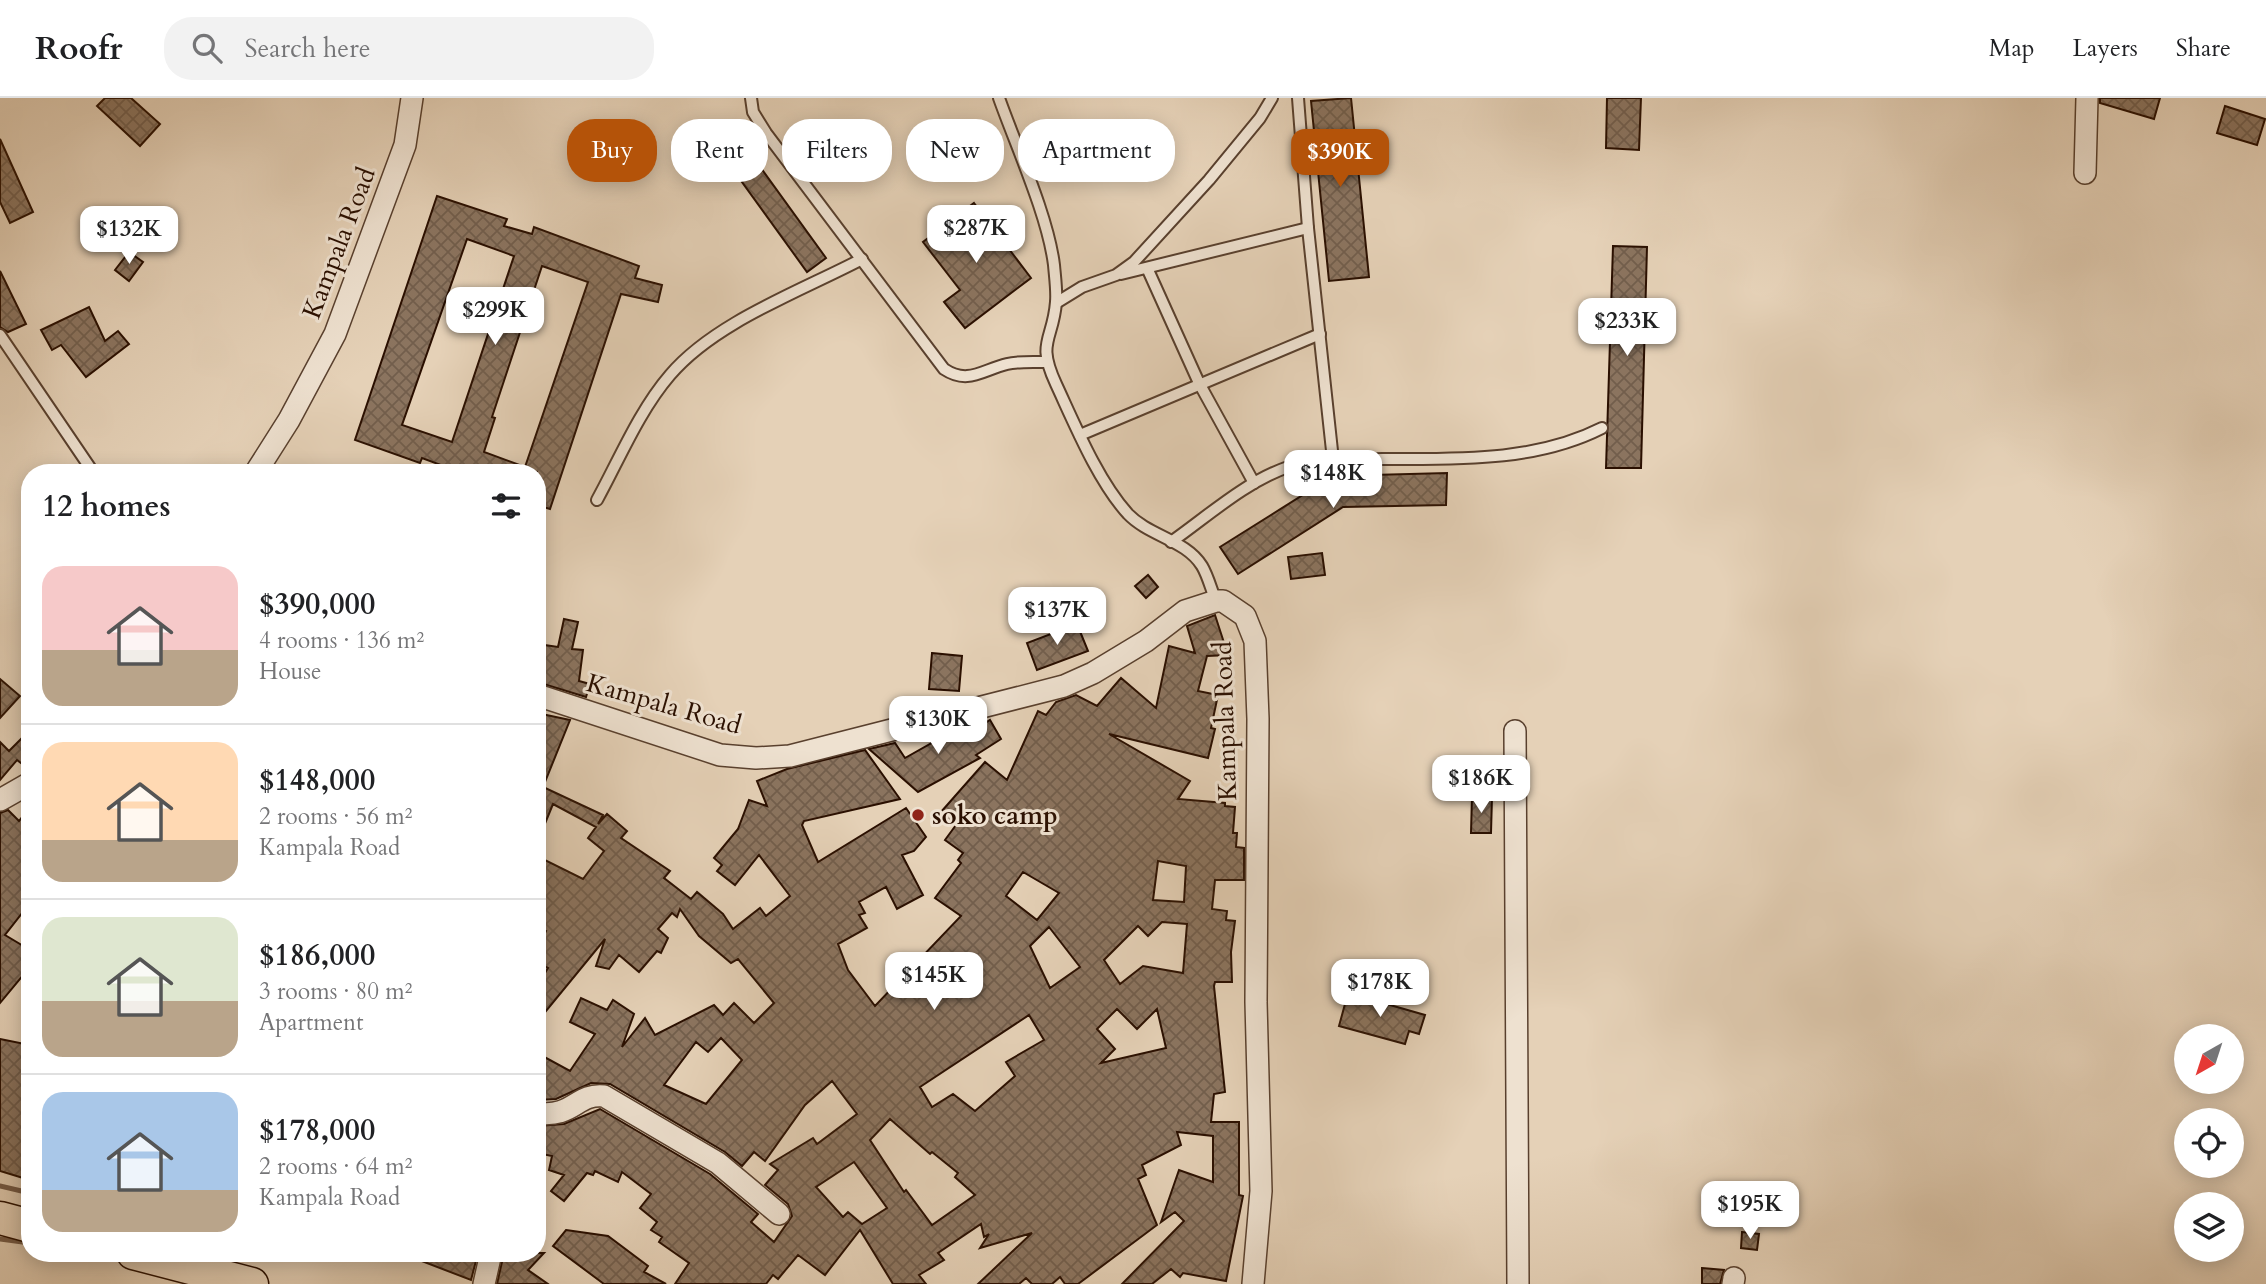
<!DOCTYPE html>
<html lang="en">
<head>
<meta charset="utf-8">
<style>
  :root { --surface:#fff; --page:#f2f2f2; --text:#202124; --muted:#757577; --line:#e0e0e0; --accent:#b45309 }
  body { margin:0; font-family:Cardo,serif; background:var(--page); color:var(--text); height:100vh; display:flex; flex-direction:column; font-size:26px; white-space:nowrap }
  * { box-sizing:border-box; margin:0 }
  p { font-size:23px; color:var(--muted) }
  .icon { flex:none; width:38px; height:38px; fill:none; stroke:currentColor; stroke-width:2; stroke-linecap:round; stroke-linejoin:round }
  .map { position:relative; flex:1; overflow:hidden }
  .sheet { position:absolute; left:21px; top:366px; width:525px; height:798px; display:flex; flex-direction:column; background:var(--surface); border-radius:28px; box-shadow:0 4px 18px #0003 }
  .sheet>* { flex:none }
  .guide { position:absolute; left:567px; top:21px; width:665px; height:63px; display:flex; gap:14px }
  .needle { width:46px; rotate:219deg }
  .buttons { position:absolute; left:2174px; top:926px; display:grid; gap:14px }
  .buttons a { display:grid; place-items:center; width:70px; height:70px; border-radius:50%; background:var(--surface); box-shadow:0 4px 18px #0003; font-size:35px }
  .price { position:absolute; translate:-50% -60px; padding:0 16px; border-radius:14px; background:#fff; color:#222; font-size:23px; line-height:46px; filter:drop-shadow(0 2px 4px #0008) }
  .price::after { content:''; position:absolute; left:50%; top:42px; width:21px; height:16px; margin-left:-10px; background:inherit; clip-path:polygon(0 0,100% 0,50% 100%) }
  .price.current { background:var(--accent); color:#fff }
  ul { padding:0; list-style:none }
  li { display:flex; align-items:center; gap:21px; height:175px; padding:0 21px }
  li+li { border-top:2px solid var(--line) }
  li span { display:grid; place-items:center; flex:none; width:196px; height:140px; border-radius:21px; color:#555 }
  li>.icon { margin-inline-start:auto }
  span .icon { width:84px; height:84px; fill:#fffc; stroke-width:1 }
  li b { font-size:30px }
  h2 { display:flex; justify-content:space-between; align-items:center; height:84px; padding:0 21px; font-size:30px }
  .pill { padding:0 24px; border-radius:28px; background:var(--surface); box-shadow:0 4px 18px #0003; font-size:24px; line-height:63px }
  .pill.current { background:var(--accent); color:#fff }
  header { display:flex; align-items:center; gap:42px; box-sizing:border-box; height:98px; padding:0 35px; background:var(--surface); border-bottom:2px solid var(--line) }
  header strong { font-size:33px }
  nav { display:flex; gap:38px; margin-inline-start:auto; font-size:24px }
  .search { width:490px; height:63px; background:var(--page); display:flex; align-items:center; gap:18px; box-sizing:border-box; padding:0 24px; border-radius:28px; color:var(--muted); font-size:26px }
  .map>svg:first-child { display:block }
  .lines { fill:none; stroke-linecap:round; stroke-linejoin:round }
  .stream { stroke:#745c49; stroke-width:5 }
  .building { fill:url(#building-cross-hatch); stroke:#2a0f00; stroke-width:2; fill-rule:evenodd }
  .service-casing { stroke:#59402e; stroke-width:14 }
  .minor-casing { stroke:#59402e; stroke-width:24 }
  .primary-casing { stroke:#2a0f00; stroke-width:35 }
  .service { stroke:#eee1d0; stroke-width:10 }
  .minor { stroke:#eee1d0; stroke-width:21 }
  .primary { stroke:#e5d1b7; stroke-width:32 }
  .poi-dot { fill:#8f2418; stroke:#eee1d0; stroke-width:2.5 }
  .labels { text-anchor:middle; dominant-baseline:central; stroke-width:6; stroke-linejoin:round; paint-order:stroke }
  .street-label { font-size:26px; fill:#2a0f00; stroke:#eee1d0 }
  .poi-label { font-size:26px; font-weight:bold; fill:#2a0f00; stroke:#eee1d0; text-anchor:start }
</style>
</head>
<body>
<header>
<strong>Roofr</strong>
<div class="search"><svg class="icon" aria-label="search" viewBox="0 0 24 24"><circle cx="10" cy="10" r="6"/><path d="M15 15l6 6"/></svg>Search here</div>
<nav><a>Map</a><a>Layers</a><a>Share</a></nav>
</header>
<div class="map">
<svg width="2266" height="1186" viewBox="0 0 2266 1186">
  <defs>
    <pattern id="building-cross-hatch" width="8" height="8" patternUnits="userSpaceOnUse" patternTransform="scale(1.75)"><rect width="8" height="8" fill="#8b745f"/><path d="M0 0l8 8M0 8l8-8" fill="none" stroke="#725e4c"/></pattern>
  </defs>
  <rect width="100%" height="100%" fill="#e5d1b7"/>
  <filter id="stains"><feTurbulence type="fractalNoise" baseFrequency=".00286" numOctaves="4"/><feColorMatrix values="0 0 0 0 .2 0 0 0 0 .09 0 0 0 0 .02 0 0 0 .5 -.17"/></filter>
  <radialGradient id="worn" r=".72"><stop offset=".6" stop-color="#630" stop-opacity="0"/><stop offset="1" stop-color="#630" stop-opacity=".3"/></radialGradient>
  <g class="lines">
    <!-- stream -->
    <g class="stream">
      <polyline points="0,1088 30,1095"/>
      <polyline points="0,1141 30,1145"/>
      <polyline points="101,1155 122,1159"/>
    </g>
  </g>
  <!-- building -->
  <g class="building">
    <polygon points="105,0 131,0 160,26 140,48 97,8"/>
    <polygon points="1351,0 1369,179 1329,183 1311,3"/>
    <polygon points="1607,0 1641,0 1639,52 1606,50"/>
    <polygon points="2100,0 2160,0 2154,21 2100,5"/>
    <polygon points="2225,8 2265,21 2257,47 2217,35"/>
    <polygon points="732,30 826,160 807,174 713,44"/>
    <polygon points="0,41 33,114 10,125 0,104"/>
    <path d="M437,98l70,23 -3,7 28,8 2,-7 105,39 -4,12 27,7 -4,17 -37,-8 -71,215 -13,-4v-33h-90l2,-4 -27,-10 -2,5 -65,-23zM467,141l47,17 -62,186 -50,-17zM542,168l46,16 -63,185 -41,-15 11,-34 -3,-1z"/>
    <polygon points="974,105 1031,180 965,230 944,204 960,192 923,144"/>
    <polygon points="1613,148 1647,149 1641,370 1606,370"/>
    <polygon points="129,154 143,164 129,183 115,172"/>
    <polygon points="0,173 26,226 8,234 0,229"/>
    <polygon points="89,209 105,243 118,233 129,246 86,279 61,247 52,252 41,232"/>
    <polygon points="1447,375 1446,407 1343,409 1238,476 1220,449 1333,378"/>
    <polygon points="1322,455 1325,477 1291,481 1288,459"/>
    <polygon points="1148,477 1158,489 1146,500 1135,488"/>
    <path d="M1215,517l13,40 -21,1 -9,35 20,4 -7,33 4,1 -7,29 -99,-24 81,47 -12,18 47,4v3l10,1 -2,26h4l-1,14 8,1v32h-29l-3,29 15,2 -1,9 9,1 -4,31 1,30h-17l-1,4 11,106 -11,2 -3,28h28v73l4,1 -17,85 -43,-8 -3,4 -9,-8 -19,15h-30l62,-63 -9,-9 -14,10 18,-52 34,12v-46l-36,-4 4,13 -39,20 4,10 -8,4 19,46 -79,59h-13l-5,-7 -8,7h-20l-6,-6 -7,6h-41l54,-51 -52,15 9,-14 -5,3 -3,-13 -43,29 6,7 -25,15 7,9h-33l-33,-54 -35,45 -27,-20 -20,24 -5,-4 -7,9h-91l14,-21 -30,-21 3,-5 -11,-7 6,-8 -17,-14 11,-14 -29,-22 -4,10 -23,-11 -2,4 -6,-2 -23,28 -13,-10 13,-16 -15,-5 3,-14 -15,-3v-27l27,-2 36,-15 110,65 48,40 -7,8 23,20 18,-26 -4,-12 -23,-19 13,-15 -8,-6 43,-26 4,6 40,-30 -25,-33 -27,24 -40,56 -11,-9 -12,14 -17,-14 -115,-68 -19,-1 -35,16 -19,1v-47l33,18 25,-37 -25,-12 11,-24 26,12 6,-10 21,14 -12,33 23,-29 10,17 59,-30 9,10 11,-12 20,20 20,-20 -36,-44 -7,4 -32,-27 -19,-27 -3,8 -5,-4 -14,16 10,9 -7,15 -4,-2 -18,21 -20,-17 -10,14 -13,-3 9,-27 -68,83v-36l11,-18 -11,-5v-14l9,-18 -9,-4v-71l46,23 21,-28 -16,-13 8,-11 -43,-23 -16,39v-130l33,7 -27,67 60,28 -5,9 9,-10 20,17 -6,7 49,33 -6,7 27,21 6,-7 26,22 10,15 27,-21 6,8 24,-20 -31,-41 -24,30 -18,-14 5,-6 -8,-7 24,-29 11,-29 18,6 -10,-25 30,-12 78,-19 35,49 -96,22 -2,4 16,37 88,-54 20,29 -12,14 -12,4 21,40 -26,14 -11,-22 -27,15 6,11 -6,2 8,13 -29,16 10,26 27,36 86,-90 -26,-18 26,-35 -3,-3 5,-7 -18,-13 11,-15 -15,-13 44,-50 22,18 31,-69 8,4 10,-13 20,-7 21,11 24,-28 35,30 13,-62 26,7 -8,-27zM1158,763l28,5 -2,36 -31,-2zM1023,774l36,21 -22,27 -31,-24zM1162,824l25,2 -4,49 -40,-7 -23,18 -16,-24 34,-34 10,10zM1049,829l31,40 -30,21 -20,-42zM1117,911l20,20 20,-20 9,39 -65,15 14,-14 -18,-20zM1029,917l15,25 -38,22 9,14 -40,35 -22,-17 -21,13 -12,-20zM721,940l21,22 -36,44 -42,-19 32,-43 12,10zM890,1021l40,35 2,-2 26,21 -3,4 20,18 -43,30 -26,-35 -2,2 -34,-52zM854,1064l33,46 -25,16 -14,-12 -5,5 -27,-30z"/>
    <polygon points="564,521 578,524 572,551 583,552 579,583 590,586 586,599 537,584 537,569 541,570 544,547 558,549"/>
    <polygon points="1077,526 1088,553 1037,572 1027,545"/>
    <polygon points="932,555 962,558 959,593 929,591"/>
    <polygon points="0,581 20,598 0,620"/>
    <polygon points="990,622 1001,641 976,657 980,660 918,694 869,651 895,645 905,660 935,643 932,635 954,630 958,642"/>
    <polygon points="30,632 30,672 17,662 0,682 0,644 9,653"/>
    <polygon points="1472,698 1492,699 1491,735 1471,735"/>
    <polygon points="30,709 30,797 23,807 26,810 5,837 30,852 30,869 0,905 0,715 8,712 19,723"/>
    <polygon points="1348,895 1425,917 1419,936 1409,933 1405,946 1339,928"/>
    <polygon points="0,941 30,947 30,1056 23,1080 0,1073"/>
    <polygon points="566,1132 608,1138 648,1168 644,1174 666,1186 604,1186 553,1148"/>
    <polygon points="1742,1134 1759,1136 1757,1152 1741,1150"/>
    <polygon points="401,1155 478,1155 471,1182"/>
    <polygon points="504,1155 544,1155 528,1172 548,1186 497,1186"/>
    <polygon points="1702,1170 1724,1172 1720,1186 1702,1186"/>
  </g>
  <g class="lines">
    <defs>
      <g id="service">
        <path d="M751,0l2,14 13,21 178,236c24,16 38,1 63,-5 12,-3 27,-2 39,-2"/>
        <path d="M999,0c17,48 49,118 55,167 1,12 3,26 2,37 -3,39 -20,39 0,82 19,41 42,97 72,130 21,22 58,26 74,52 6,10 9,23 14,35"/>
        <polyline points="1298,0 1308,130 1333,362"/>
        <polyline points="1148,172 1199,285 1254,385"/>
        <polyline points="1121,176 1308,130"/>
        <polyline points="1056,205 1082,189 1116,177 1134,164 1209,82 1260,20 1272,0"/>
        <polyline points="0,237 93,374"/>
        <polyline points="1080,337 1320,236"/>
        <path d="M597,402c22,-40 42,-89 73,-125 45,-53 131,-84 192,-116"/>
        <path d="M1171,444c37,-26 74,-60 117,-75 30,-10 64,-7 95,-8 74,0 152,3 219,-31"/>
      </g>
      <g id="minor">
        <polyline points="2085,75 2087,0"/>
        <polyline points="256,374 289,322 335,236 405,47 412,0"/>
        <polyline points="537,597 720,657 756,660 790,658 1064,588 1093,575 1146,543 1185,513 1216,503 1223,503 1245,518 1255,543 1258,621 1256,904 1261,1093 1253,1186"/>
        <polyline points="1515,633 1518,1186"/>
        <polyline points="0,702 30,685"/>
        <path d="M537,1015c37,5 39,-20 67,-17l114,67 61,51"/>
        <polyline points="484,1186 491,1155"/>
        <polyline points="1733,1186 1734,1180"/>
      </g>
      <g id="primary">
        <polyline points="0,1120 30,1128"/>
        <polyline points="133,1155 252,1186"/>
      </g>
    </defs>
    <!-- service casing -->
    <use href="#service" class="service-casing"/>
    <!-- minor casing -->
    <use href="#minor" class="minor-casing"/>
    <!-- primary casing -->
    <use href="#primary" class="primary-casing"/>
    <!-- service -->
    <use href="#service" class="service"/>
    <!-- minor -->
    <use href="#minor" class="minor"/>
    <!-- primary -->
    <use href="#primary" class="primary"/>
  </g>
  <!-- markers -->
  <circle class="poi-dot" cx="918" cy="717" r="7"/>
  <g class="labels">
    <!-- street labels -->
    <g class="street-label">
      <text transform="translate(339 145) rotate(-69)">Kampala Road</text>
      <text transform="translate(664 606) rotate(16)">Kampala Road</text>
      <text transform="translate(1225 623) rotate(-92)">Kampala Road</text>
    </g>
    <!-- poi labels -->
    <g class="poi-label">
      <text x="932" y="717">soko camp</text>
    </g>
  </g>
  <rect width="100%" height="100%" filter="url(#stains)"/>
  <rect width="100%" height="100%" fill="url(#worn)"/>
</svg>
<div class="buttons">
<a><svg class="needle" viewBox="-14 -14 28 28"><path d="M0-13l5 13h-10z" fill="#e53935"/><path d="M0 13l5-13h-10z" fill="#757577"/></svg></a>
<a><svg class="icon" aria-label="locate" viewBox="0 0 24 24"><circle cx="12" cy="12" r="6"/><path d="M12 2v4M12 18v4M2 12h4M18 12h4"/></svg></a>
<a><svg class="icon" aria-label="layers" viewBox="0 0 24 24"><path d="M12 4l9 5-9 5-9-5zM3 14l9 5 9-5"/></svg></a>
</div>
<b class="price current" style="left:1340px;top:91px">$390K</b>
<b class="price" style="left:976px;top:167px">$287K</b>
<b class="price" style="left:129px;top:168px">$132K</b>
<b class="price" style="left:495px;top:249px">$299K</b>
<b class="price" style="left:1627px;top:260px">$233K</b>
<b class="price" style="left:1333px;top:412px">$148K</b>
<b class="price" style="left:1057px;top:549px">$137K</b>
<b class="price" style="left:938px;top:658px">$130K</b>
<b class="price" style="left:1481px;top:717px">$186K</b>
<b class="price" style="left:934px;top:914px">$145K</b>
<b class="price" style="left:1380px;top:921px">$178K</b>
<b class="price" style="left:1750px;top:1143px">$195K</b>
<div class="guide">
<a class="pill current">Buy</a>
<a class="pill">Rent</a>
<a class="pill">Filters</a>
<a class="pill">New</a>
<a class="pill">Apartment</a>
</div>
<section class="sheet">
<h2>12 homes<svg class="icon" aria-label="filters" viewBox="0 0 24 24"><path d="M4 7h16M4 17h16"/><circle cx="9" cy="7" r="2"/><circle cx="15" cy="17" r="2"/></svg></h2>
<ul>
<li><span style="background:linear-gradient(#f6c9c9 60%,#b9a48a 0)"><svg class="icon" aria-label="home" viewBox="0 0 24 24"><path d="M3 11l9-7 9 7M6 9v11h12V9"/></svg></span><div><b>$390,000</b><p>4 rooms · 136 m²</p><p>House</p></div></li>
<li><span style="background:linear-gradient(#ffd9b3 70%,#b9a48a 0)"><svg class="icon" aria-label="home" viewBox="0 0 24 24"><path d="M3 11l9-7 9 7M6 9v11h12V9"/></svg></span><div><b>$148,000</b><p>2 rooms · 56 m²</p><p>Kampala Road</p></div></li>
<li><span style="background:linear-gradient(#dfe7d0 60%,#b9a48a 0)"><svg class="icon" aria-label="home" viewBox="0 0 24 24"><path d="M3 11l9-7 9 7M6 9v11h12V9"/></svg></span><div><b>$186,000</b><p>3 rooms · 80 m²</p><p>Apartment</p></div></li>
<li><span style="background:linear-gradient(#a9c7e8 70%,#b9a48a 0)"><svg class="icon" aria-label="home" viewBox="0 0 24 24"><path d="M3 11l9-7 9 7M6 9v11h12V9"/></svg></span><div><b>$178,000</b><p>2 rooms · 64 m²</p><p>Kampala Road</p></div></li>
</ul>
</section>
</div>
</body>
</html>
